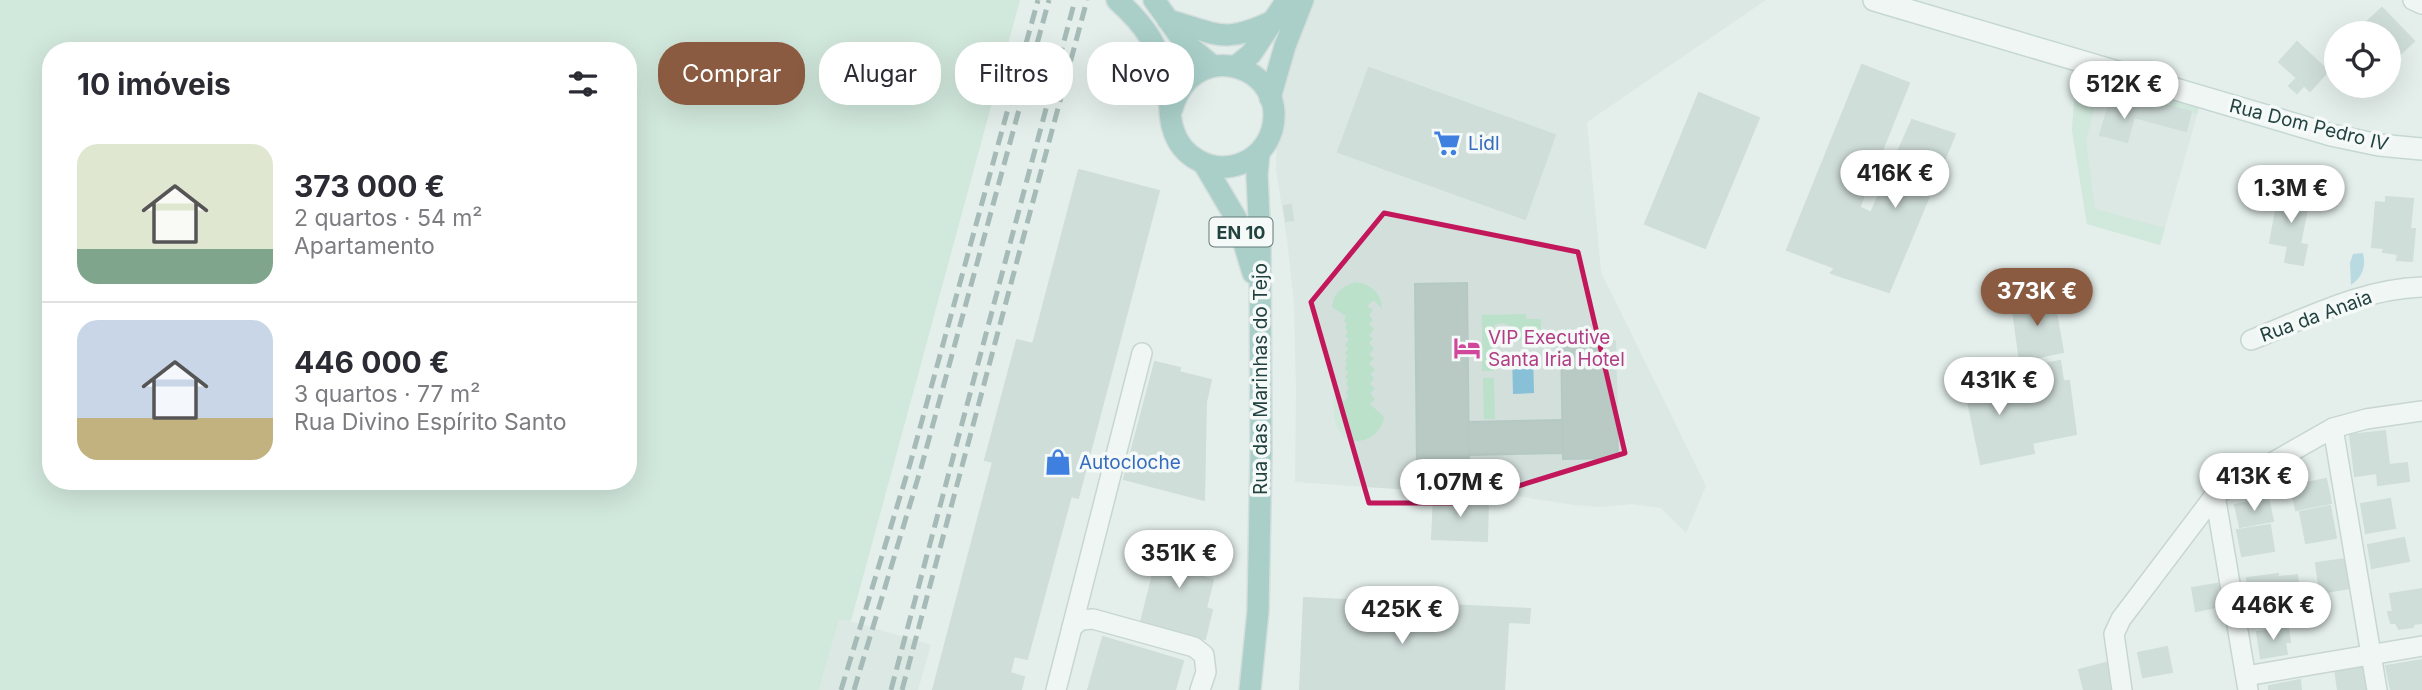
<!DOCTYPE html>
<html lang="pt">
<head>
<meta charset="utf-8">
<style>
  :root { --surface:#fff; --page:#f7f7f7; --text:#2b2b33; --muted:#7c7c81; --line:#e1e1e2; --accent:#8a5b41 }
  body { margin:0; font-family:Inter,sans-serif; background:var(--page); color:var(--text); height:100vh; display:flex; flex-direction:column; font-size:26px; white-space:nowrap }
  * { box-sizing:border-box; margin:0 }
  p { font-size:23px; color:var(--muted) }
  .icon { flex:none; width:38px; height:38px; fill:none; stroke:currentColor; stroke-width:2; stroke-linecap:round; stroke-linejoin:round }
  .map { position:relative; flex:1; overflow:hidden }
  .side { position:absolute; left:42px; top:42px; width:595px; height:448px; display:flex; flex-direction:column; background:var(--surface); border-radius:28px; box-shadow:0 7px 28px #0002 }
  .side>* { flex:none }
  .hud { position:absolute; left:658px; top:42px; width:665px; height:63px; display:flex; gap:14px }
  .controls { position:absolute; left:2324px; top:21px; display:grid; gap:14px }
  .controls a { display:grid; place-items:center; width:77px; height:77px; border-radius:50%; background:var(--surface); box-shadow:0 7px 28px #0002; font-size:35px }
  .price { position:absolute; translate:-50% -60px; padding:0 16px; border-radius:24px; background:#fff; color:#222; font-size:23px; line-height:46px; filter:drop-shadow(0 2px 4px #0008) }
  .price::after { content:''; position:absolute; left:50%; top:42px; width:21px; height:16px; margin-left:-10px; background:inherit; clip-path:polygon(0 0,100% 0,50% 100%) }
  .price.current { background:var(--accent); color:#fff }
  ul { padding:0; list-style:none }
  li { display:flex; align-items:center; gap:21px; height:175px; padding:0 35px }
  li+li { border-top:2px solid var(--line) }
  li span { display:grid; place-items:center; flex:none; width:196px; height:140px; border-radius:21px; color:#555 }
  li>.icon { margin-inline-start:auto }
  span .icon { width:84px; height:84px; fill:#fffc; stroke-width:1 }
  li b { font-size:30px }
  h2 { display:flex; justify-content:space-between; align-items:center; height:84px; padding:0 35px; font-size:30px }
  .chip { padding:0 24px; border-radius:28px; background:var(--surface); box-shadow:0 7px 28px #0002; font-size:24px; line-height:63px }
  .chip.current { background:var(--accent); color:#fff }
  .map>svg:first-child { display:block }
  .built { fill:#d2dfdb }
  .green { fill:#bbe1cb; fill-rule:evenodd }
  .water { fill:#88c0d8 }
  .building { fill:#b9cac5; stroke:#b5c9c4; stroke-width:2 }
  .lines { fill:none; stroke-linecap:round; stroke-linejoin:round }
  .street-casing { stroke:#a6b8b4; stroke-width:22 }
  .secondary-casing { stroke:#a1bbb6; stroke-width:24 }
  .primary-casing { stroke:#c1cac9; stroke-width:24 }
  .street { stroke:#fff; stroke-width:19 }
  .secondary { stroke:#fff; stroke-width:21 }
  .primary { stroke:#65a8a0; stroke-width:21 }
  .rail { stroke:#5c7d79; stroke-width:5; stroke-dasharray:14 7; stroke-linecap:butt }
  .marked { fill:none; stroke:#c2185b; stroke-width:5; stroke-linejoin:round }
  .labels { text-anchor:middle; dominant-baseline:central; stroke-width:7; stroke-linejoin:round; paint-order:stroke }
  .shield { fill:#f5faf9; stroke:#617976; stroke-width:2 }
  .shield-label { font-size:18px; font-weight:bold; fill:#21423e }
  .street-label { font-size:19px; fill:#21423e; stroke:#f5faf9 }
  .shop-label { font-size:19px; fill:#366cbe; stroke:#f5faf9; text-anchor:start }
  .hotel-label { font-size:19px; fill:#b23c85; stroke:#f5faf9; text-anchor:start }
</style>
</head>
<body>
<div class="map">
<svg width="2422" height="690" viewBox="0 0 2422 690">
  <rect width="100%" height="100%" fill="#e4efeb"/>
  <!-- built -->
  <g class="built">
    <polygon points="1308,0 1766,0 1587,122 1601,272 1706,486 1686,533 1661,508 1632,504 1600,507 1574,505 1490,492 1395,489 1295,482 1296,392 1294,304 1287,239 1276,170 1277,121 1297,31"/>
    <polygon points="2085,77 2096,80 2100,86 2106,88 2113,90 2121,87 2199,108 2160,245 2087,224 2072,130 2075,90"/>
    <polygon points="839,618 931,645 918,690 819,690"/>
  </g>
  <!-- green -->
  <g class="green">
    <path d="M0,0h1020l-169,621 -12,-2 -20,71h-819zM51,51h577v430h-577z"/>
    <polygon points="2085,77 2096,80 2100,86 2086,141 2095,209 2165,228 2160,245 2087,224 2072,130 2075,90"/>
    <polygon points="2121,87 2199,108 2197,114 2140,98 2137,106 2120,101 2118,108 2109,105 2113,90"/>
    <path d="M1357,282c15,3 24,11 25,27l-8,-9 -7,6 6,4 -4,5 4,5 -4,4 5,5 -5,6 4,4 -4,4 5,6 -5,5 5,5 -5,4 6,7 -5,4 4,4 -4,6 5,5 -5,4 5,6 -5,5 14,13c-2,19 -29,34 -43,16 -9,-10 -7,-27 -7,-39l11,7 3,-6 -2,-2 3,-6 -3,-2 2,-6 -3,-1 3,-6 -3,-2 2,-7 -2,-2 3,-5 -3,-2 3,-6 -3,-2 4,-7 -4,-3 3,-5 -3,-3 2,-5 -3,-2 2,-5 -14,-9c2,-15 10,-21 25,-25z"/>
    <path d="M1526,314v5h15v22h-12v-9h-4v9h-13c3,-10 1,-15 -9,-18l-8,2 -5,11 4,9v26h-12v-56z"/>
    <polygon points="1483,378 1494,378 1495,419 1484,419"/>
  </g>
  <!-- water -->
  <g class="water">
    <path d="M2363,253c3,13 0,24 -12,32l-1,-22 3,-9z"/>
    <polygon points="1533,352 1534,393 1513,394 1512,353"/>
  </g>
  <!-- building -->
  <g class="building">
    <polygon points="2382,8 2414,41 2396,58 2389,50 2389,33 2355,33"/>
    <polygon points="2297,42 2328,71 2310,91 2304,85 2297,93 2289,86 2297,78 2279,62"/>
    <polygon points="1862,65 1909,83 1835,268 1787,250"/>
    <polygon points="1369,68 1555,135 1525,219 1338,152"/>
    <polygon points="1699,93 1759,118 1705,248 1645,224"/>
    <polygon points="2139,98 2191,112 2186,131 2134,117"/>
    <polygon points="2120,101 2137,106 2127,142 2110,137"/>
    <polygon points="2109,105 2118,108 2110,137 2100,135"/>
    <polygon points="1912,120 1955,134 1889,292 1831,273 1835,268 1859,207 1871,213"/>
    <polygon points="1079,170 1159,191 1078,498 1071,496 1027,659 1014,656 1010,673 1024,677 1021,690 933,690 993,462 985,460 1017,340 1033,344"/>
    <polygon points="2280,189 2310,195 2300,244 2307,245 2303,265 2285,262 2288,246 2270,243"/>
    <polygon points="2386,197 2413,199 2410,229 2415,229 2412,261 2397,260 2398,254 2383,252 2384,248 2372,247 2376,202 2386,203"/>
    <polygon points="1291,205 1293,220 1286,221 1284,206"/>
    <polygon points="1467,283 1469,463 1417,464 1415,284"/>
    <polygon points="2053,296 2063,352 2020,361 2012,304"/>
    <polygon points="1615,341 1618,458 1563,459 1561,342"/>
    <polygon points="2060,361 2063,381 2069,381 2076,434 2032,443 2023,390 2033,387 2030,367"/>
    <polygon points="1155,362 1180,368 1179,372 1211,380 1206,402 1204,500 1124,479"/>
    <polygon points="2019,370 2034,453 1981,464 1964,382"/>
    <polygon points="1562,420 1563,453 1469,455 1468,422"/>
    <polygon points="2385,431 2389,465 2407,463 2409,481 2378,485 2377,473 2355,476 2350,435"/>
    <polygon points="2326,479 2331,503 2296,510 2291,486"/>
    <polygon points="1434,497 1488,499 1487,541 1432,539"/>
    <polygon points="2268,498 2273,521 2240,527 2235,505"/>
    <polygon points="2390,499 2395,528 2366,533 2361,504"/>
    <polygon points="2330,506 2336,538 2306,543 2300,512"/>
    <polygon points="2270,525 2274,551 2242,556 2237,530"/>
    <polygon points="1163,535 1207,547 1199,576 1213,580 1206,608 1212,610 1205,639 1141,622"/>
    <polygon points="2404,538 2409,561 2372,568 2368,545"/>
    <polygon points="2345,559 2350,588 2320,593 2316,563"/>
    <polygon points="2278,574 2278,577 2297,575 2300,598 2282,600 2281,594 2250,599 2247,578"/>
    <polygon points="2223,583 2227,605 2196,611 2192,588"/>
    <polygon points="2422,589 2422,623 2413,624 2413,627 2399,629 2396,623 2391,623 2388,612 2393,612 2390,594"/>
    <polygon points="1304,598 1509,608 1504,690 1300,690"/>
    <polygon points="1509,608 1530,609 1529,623 1508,622"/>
    <polygon points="2288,628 2290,642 2285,642 2287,654 2261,658 2257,632"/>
    <polygon points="1103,637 1183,661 1175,690 1088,690"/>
    <polygon points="2167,647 2172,672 2143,677 2138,653"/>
    <polygon points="2422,660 2422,690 2391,690 2386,666"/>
    <polygon points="2106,663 2113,690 2084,690 2079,670"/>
    <polygon points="2362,664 2366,690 2338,690 2335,669"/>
    <polygon points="2300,680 2301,690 2269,690 2269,686"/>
  </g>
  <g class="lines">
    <defs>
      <g id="street">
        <polyline points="2413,0 2422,4"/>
        <path d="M2251,340c56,-22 110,-51 171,-53"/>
        <polyline points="2333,428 2377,690"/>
        <polyline points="2215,495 2248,690"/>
        <polyline points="1072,627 1081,620 1093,619 1194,647 1204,655 1206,672 1200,690"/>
        <polyline points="2246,676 2422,646"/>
        <polyline points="1056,690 1142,353"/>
        <polyline points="2122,690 2114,634 2121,619 2215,495 2333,428 2366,419 2422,411"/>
      </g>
      <polyline id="secondary" points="1874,0 2331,135 2379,145 2422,149"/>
      <g id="primary">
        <path d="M1117,0c11,10 24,23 32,36 8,12 14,31 18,45 4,15 1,33 6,48 8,28 39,45 67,35 16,-6 27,-18 32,-34 17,-64 -78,-96 -100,-21"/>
        <polyline points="1154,0 1184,42 1213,66"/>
        <path d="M1168,20c50,14 56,25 107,0"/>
        <polyline points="1235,67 1251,54 1287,0"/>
        <polyline points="1270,98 1285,46 1303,0"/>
        <polyline points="1204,164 1237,220 1253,273"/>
        <polyline points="1250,690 1258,611 1261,452 1260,240 1257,175 1259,153"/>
      </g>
    </defs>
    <!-- street casing -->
    <use href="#street" class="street-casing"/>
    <!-- secondary casing -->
    <use href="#secondary" class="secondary-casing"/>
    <!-- primary casing -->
    <use href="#primary" class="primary-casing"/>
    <!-- street -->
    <use href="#street" class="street"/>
    <!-- secondary -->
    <use href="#secondary" class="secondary"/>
    <!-- primary -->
    <use href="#primary" class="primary"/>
    <!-- rail -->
    <g class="rail">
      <polyline points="841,690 910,464 1038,0"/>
      <polyline points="854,690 921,468 1049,0"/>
      <polyline points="891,690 1075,0"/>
      <polyline points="902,690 1087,0"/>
    </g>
  </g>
  <!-- marked area -->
  <path d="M0 0H2422V690H0ZM1384,213l194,39 47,201 -162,50h-94l-58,-201z" fill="#e4efeb" fill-opacity=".55" fill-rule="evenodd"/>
  <path class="marked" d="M1384,213l194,39 47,201 -162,50h-94l-58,-201z"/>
  <!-- icons -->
  <defs>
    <symbol id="supermarket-bare" viewBox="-9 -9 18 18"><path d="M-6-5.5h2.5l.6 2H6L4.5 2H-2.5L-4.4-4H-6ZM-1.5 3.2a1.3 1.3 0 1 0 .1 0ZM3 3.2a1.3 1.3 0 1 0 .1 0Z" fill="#3f7fe0" stroke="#f5faf9" stroke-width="2.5" paint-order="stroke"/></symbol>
    <symbol id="hotel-bare" viewBox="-9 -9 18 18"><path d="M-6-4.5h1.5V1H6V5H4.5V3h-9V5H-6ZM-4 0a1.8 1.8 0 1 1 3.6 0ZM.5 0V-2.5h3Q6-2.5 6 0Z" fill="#d1479c" stroke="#f5faf9" stroke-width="2.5" paint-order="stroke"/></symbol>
    <symbol id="shop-bare" viewBox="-9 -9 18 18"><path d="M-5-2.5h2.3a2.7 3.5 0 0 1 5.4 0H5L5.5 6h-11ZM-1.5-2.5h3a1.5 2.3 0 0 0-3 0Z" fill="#3f7fe0" stroke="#f5faf9" stroke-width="2.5" paint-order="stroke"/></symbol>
  </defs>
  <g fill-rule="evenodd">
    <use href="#supermarket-bare" x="1428" y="124" width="38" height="38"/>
    <use href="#hotel-bare" x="1448" y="329" width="38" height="38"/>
    <use href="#shop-bare" x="1039" y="443" width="38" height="38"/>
  </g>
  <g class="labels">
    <!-- shield labels -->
    <rect class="shield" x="1209.5" y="217.5" width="63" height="29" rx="5"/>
    <g class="shield-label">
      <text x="1241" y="232">EN 10</text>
    </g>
    <!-- street labels -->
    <g class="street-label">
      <text transform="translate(2309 125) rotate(14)">Rua Dom Pedro IV</text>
      <text transform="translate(2316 316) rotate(-20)">Rua da Anaia</text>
      <text transform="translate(1260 379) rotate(-90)">Rua das Marinhas do Tejo</text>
    </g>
    <!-- shop labels -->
    <g class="shop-label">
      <text x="1468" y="143">Lidl</text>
      <text x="1079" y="462">Autocloche</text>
    </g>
    <!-- hotel labels -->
    <g class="hotel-label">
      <text x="1488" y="337">VIP Executive<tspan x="1488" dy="22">Santa Iria Hotel</tspan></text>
    </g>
  </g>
</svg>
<div class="controls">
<a><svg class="icon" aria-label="locate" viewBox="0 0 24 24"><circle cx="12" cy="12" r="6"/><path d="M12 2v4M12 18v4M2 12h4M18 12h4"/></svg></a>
</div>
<b class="price" style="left:2124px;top:121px">512K €</b>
<b class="price" style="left:1895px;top:210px">416K €</b>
<b class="price" style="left:2291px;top:225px">1.3M €</b>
<b class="price current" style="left:2037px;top:328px">373K €</b>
<b class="price" style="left:1999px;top:417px">431K €</b>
<b class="price" style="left:2254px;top:513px">413K €</b>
<b class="price" style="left:1460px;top:519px">1.07M €</b>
<b class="price" style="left:1179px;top:590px">351K €</b>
<b class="price" style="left:2273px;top:642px">446K €</b>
<b class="price" style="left:1402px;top:646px">425K €</b>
<div class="hud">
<a class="chip current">Comprar</a>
<a class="chip">Alugar</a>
<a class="chip">Filtros</a>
<a class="chip">Novo</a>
</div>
<section class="side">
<h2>10 imóveis<svg class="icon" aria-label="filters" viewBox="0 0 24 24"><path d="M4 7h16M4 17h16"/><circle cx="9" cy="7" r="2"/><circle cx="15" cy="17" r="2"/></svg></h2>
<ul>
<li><span style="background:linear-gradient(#dfe7d0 75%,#7fa58c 0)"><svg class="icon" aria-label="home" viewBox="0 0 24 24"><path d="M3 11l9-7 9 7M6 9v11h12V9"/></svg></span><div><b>373 000 €</b><p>2 quartos · 54 m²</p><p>Apartamento</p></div></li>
<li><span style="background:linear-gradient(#c9d6e8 70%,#c2b280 0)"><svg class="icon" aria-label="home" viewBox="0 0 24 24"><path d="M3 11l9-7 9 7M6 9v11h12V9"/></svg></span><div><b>446 000 €</b><p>3 quartos · 77 m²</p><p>Rua Divino Espírito Santo</p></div></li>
</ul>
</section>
</div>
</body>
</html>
